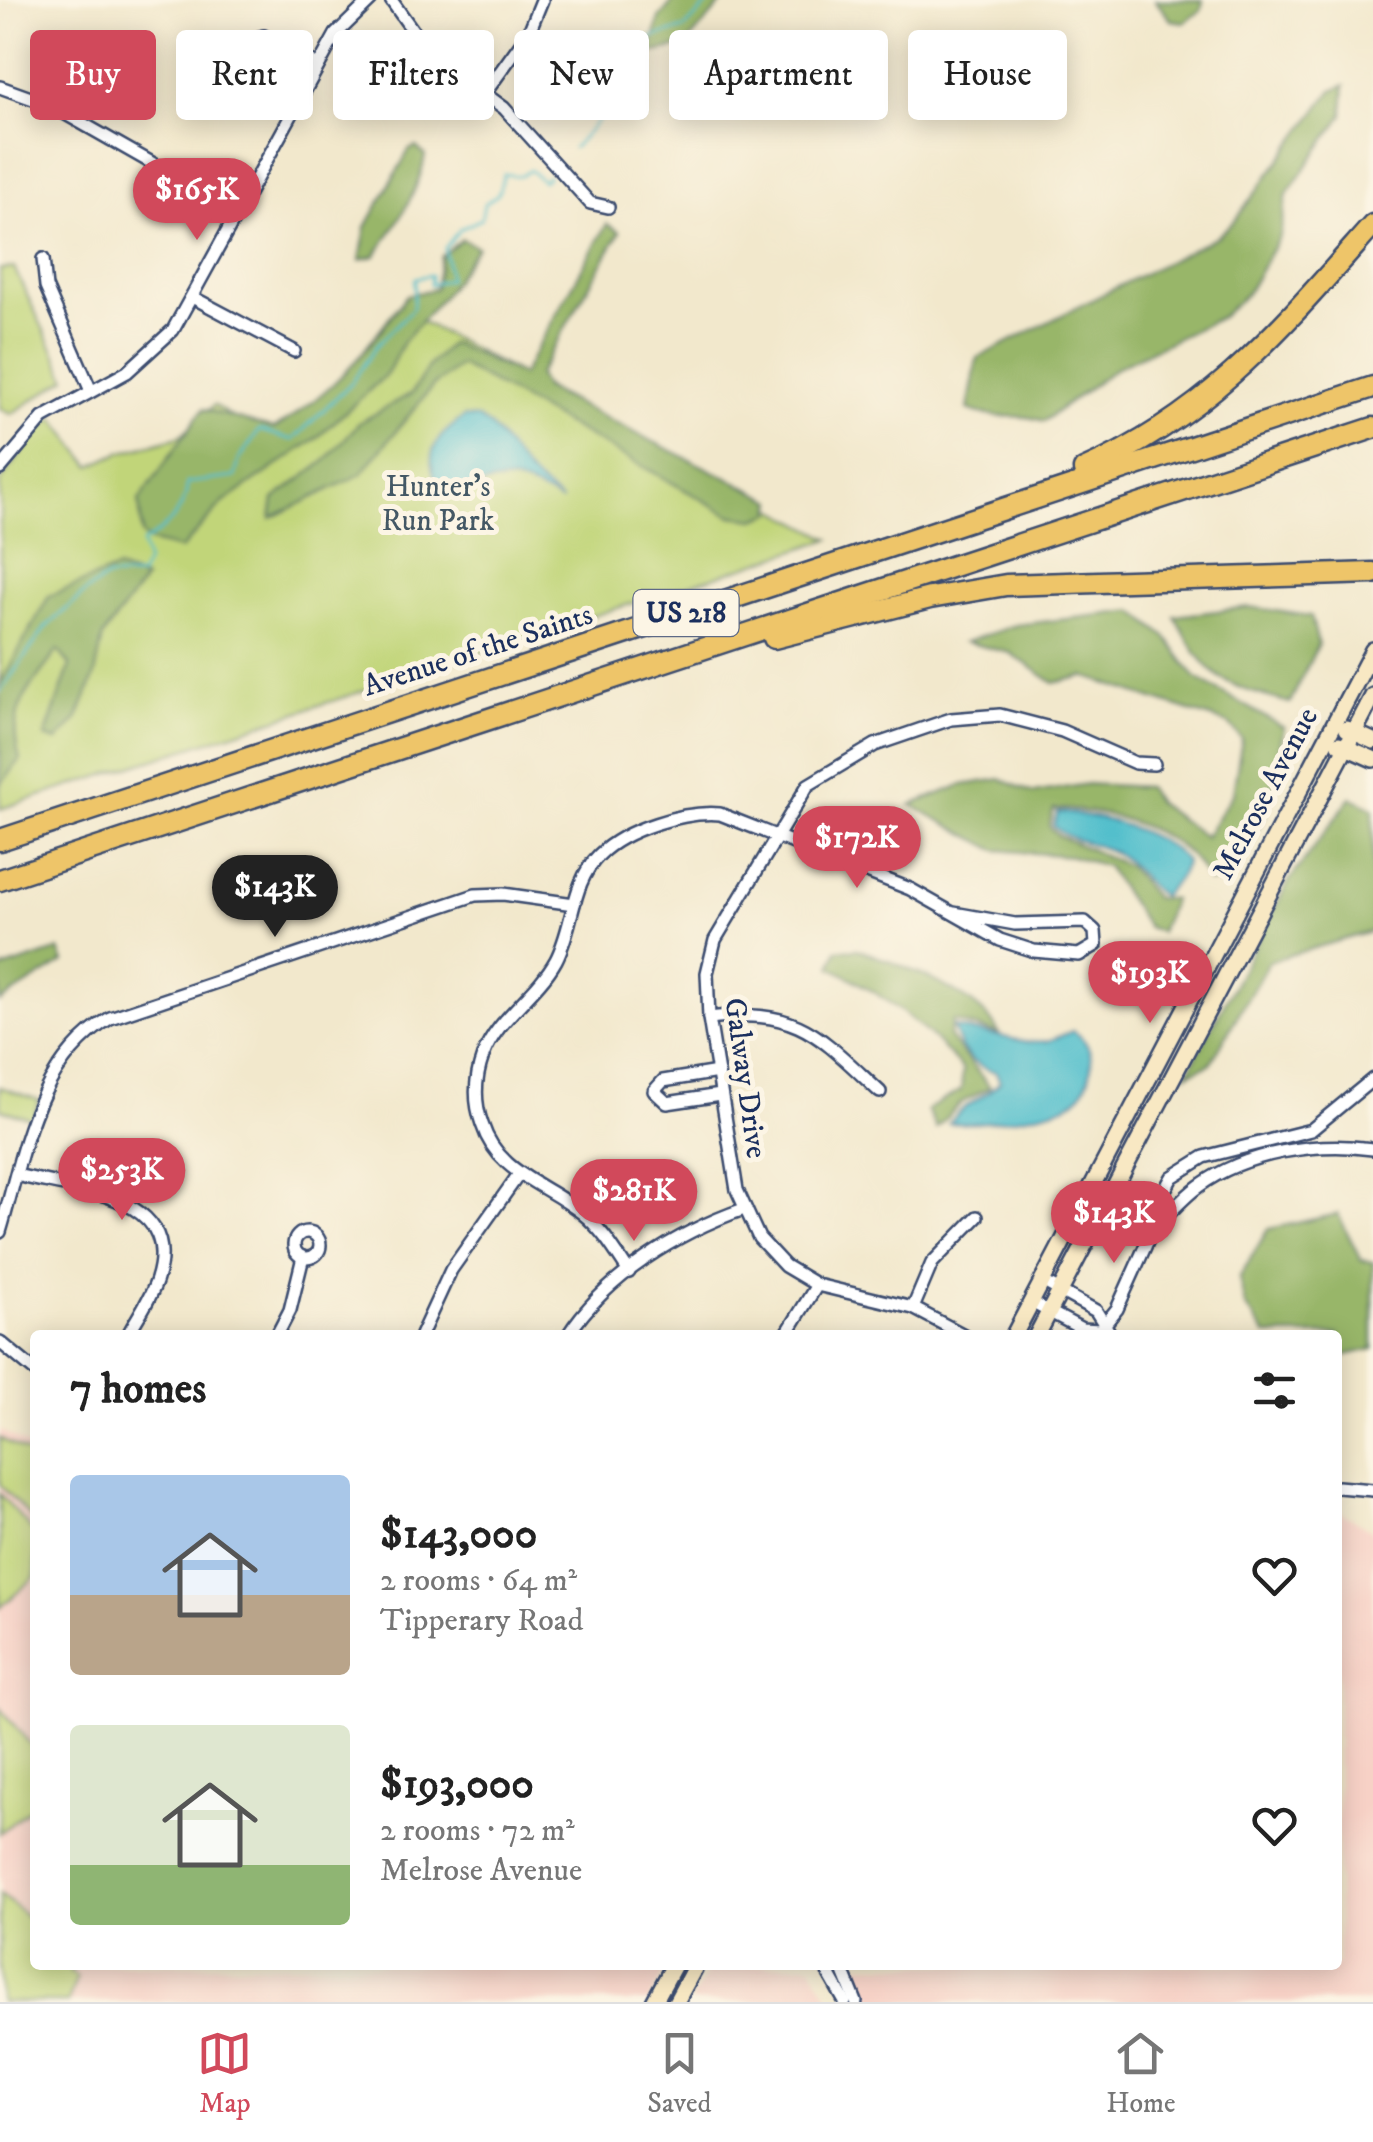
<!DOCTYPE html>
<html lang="en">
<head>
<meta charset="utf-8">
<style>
  :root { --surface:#fff; --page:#f2f2f2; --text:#222; --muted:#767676; --line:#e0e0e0; --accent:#d1495b }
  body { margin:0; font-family:"IM FELL DW Pica",serif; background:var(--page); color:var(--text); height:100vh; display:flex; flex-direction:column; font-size:38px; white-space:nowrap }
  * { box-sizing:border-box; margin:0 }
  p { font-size:32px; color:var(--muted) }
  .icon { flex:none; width:55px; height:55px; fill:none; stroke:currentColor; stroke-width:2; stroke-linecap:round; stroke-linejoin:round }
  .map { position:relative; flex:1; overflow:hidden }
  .panel { position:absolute; left:30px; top:1330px; width:1312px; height:640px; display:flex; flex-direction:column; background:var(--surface); border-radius:10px; box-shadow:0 5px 25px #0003 }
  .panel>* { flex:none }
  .guide { position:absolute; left:30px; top:30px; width:1315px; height:90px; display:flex; gap:20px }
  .price { position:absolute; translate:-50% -85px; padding:0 22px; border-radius:35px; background:var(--accent); color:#fff; font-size:32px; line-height:65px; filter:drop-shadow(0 2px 5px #0008) }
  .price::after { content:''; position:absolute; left:50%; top:60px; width:30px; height:22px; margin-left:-15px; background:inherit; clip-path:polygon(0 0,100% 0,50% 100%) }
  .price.selected { background:#222; color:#fff }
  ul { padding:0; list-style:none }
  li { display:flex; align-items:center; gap:30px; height:250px; padding:0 40px }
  li span { display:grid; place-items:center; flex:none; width:280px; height:200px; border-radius:10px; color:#555 }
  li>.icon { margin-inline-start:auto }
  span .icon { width:120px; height:120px; fill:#fffc; stroke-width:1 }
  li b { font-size:42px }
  h2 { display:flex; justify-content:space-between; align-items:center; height:120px; padding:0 40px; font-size:42px }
  .chip { padding:0 35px; border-radius:10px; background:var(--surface); box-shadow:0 5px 25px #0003; font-size:35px; line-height:90px }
  .chip.selected { background:var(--accent); color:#fff }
  .dock { display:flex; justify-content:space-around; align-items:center; height:140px; border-top:2px solid var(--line); background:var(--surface); font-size:28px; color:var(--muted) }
  .dock a { display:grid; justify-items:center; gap:5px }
  .dock .selected { color:var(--accent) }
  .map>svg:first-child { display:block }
  .built { fill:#f7d1c6 }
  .green { fill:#c1d579; stroke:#6e826c; stroke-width:2.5 }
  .forest { fill:#98b669; stroke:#5a7264; stroke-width:2.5 }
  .water { fill:#53bfcc; stroke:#377795; stroke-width:2.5 }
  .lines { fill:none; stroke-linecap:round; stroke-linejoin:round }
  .stream { stroke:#53bfcc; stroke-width:2.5 }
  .street-casing { stroke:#3b4b6e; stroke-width:16 }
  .secondary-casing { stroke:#3b4b6e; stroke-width:20 }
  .highway-casing { stroke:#3b4b6e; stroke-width:25 }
  .street { stroke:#fff; stroke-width:11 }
  .secondary { stroke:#f8e8c3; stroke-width:15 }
  .highway { stroke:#eec569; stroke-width:20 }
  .labels { text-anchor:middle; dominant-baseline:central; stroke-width:10; stroke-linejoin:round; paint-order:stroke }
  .shield { fill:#fcf5e5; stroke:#5e6a86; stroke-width:2.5 }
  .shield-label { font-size:28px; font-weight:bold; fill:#1b2f5e }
  .park-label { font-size:30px; fill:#445865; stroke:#fcf5e5 }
  .street-label { font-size:30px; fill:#1b2f5e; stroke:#fcf5e5 }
</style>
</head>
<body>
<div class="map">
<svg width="1373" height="2002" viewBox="0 0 1373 2002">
  <rect width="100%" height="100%" fill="#fcf5e5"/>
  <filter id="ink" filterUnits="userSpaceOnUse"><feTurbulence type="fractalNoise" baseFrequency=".01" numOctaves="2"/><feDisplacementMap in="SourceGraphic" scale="20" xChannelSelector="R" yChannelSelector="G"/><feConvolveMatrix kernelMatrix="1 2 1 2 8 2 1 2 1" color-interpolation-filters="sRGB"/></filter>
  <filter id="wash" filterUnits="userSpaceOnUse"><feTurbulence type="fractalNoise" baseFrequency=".0048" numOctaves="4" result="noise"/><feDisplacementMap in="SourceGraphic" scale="40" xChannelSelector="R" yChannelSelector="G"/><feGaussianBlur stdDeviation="2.25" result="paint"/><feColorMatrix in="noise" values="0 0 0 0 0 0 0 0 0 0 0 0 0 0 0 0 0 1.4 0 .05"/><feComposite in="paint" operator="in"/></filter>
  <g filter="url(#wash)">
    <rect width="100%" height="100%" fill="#f2e8cc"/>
    <!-- built -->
    <g class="built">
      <polygon points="0,1430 35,1450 35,1965 668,1965 648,2002 0,2002"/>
      <polygon points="1338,1511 1373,1531 1373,2002 857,2002 844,1965 1338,1965"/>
      <polygon points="711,1965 810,1965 832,2002 691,2002"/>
    </g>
    <!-- green -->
    <g class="green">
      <polygon points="14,268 67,378 11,414 0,409 0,269"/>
      <polygon points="396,308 830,539 0,809 0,482 39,430 54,418 91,466 119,453 179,437 214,405 268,441 338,385"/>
      <polygon points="0,1087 39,1100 33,1119 0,1109"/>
      <polygon points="0,1438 35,1457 35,1522 0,1485"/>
      <polygon points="0,1494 35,1534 35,1577 0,1608"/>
      <polygon points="0,1708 35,1750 35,1804 0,1833"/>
      <polygon points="0,1894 35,1923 35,1965 74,1965 70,1972 77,1977 68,2002 0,2002"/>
    </g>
    <!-- forest -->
    <g class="forest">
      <polygon points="674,0 725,0 685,46 650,53 659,18"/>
      <polygon points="1155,0 1203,0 1201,11 1184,22 1171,20"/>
      <path d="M1345,85l-2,30 -56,79 -7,42 -33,57 -26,24 -104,50 -73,54c-31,-10 -42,2 -76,-12l9,-51 241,-122 17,-16 97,-130z"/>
      <path d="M416,147l9,8c-5,36 -30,71 -50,101l-15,4 6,-33 43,-77z"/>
      <polygon points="607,224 620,232 538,375 544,388 774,501 772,513 755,519 732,516 460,365 433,386 361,474 271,518 274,499 324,462 359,423 412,393 429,365 451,343 522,375"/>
      <path d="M462,239l15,8 -33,48 -41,47 -16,32 -69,63 -95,66 -42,46 -30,-7 -9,-7 -3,-35 64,-91 71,20c61,-38 92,-77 133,-134l28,-6 6,-32z"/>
      <path d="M117,569l28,10 -42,57 -8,39 -17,43 -21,23 -12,-4 25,-72 -12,-15c-28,39 -53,60 -38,109l-20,26v-101l49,-88z"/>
      <path d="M1249,607l62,9 7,28 -28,59c-68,-18 -83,-24 -115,-87z"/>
      <path d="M1134,611l32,26 29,40 89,51 -18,85 -37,67 -21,2c-23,-53 -100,-72 -154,-73l-5,17 10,10 69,30 27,32 18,1 -13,33 -13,-5 -41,-61 -35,-10 -75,-6 -85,-45 51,-20 39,-6 32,14 54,-9 60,3 10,16 48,34 28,-44 9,-54 -13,-15 -145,-48 -30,7 -44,-30 -45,-11 51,-17z"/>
      <polygon points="1351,797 1373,808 1373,931 1269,961 1210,1064 1187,1074 1289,881"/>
      <path d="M858,949c39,15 125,45 141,85l-46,-13 -4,15 41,51 -29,16 -25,25 -9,-18 34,-20 2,-20c-39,-45 -79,-75 -132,-103l6,-17z"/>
      <polygon points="59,950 64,962 0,1002 0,970"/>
      <polygon points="1338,1214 1361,1260 1373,1262 1373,1349 1338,1357 1338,1335 1266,1335 1245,1306 1239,1278 1268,1229"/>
    </g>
    <!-- water -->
    <g class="water">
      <path d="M464,417l15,1 13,10 37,46 33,28c-14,-8 -35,-19 -51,-21 -25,-3 -75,27 -79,-15 -3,-24 15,-36 32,-49z"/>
      <path d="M1058,812c41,3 100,18 128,49l-8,18 -16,17c-19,-12 -28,-34 -49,-44 -20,-10 -45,-10 -60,-27z"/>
      <path d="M953,1027l75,15 20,-1 25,-10c12,7 19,19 18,33 0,12 -7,29 -16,36 -19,15 -102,26 -126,23 13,-18 35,-25 51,-41l-4,-10c-24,-5 -37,-22 -43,-45z"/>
    </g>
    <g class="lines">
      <!-- stream -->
      <g class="stream">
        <polyline points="573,148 632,84 643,40 684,29 712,0"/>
        <path d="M0,692l46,-65 41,-36 21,-14 32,-1 7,-15 -5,-18c22,-12 46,-34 45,-60l48,-6 4,-17 20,-30 34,10 59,-58 25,-37 36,-37 2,-30 16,-3 -1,10 19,-6 -4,-31 15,-19 21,-10 3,-15 14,-10 6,-20 17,2 9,-6 13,11 5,-5"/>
      </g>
    </g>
  </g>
  <g filter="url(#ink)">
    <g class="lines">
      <defs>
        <g id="street">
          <polyline points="391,0 428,52 504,108 590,203 608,207"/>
          <polyline points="0,87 50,105 238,212"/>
          <polyline points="306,87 252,57 247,41 264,36 318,65"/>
          <polyline points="485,93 529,32 542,0"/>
          <polyline points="43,259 46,287 91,391"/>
          <polyline points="192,297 294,351"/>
          <polyline points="0,469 43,418 127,372 173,330 336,34 371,0"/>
          <path d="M709,1018c90,-11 110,18 171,74"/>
          <polyline points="718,1072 663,1081 654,1091 667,1103 720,1095"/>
          <path d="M17,1175c55,15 167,18 140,104 -6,20 -20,38 -29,56"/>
          <path d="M1153,1229c16,-14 29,-31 46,-43 47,-34 118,-45 174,-37"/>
          <path d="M0,1232c24,-80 34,-167 110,-214l365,-123 28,-1 71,10"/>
          <circle cx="307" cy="1245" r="13"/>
          <path d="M629,1272c-14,-21 -27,-43 -47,-59 -37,-30 -84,-39 -100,-89 -8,-22 -7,-46 1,-68 14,-38 53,-60 73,-96 18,-34 15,-77 43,-105 26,-26 85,-44 121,-41l190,75 90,51 34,11 45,4 17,-10 -1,-14 -10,-9 -70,2 -61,-11"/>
          <polyline points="1042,1281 1096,1311 1111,1335"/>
          <polyline points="1031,1302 1082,1329 1100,1330 1117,1309 1153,1229 1154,1209 1172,1177 1204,1157 1311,1130 1373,1079"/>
          <polyline points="913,1308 932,1263 977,1217"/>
          <polyline points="277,1335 290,1310 303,1257"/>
          <polyline points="421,1335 451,1270 519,1174"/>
          <path d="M568,1335c38,-59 110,-103 176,-126"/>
          <polyline points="786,1335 817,1285"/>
          <polyline points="964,1335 913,1308 817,1285 785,1266 759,1238 737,1190 709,1018 707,973 715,940 808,785 875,745 951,719 1000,715 1062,731 1135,763 1154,764"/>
          <polyline points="0,1342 35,1371"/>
          <polyline points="1338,1487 1373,1490"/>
          <polyline points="824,1965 845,2002"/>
          <polyline points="841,1965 856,2002"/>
        </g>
        <g id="secondary">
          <polyline points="1347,729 1373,741"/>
          <polyline points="1339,744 1373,759"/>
          <polyline points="1014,1335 1373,650"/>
          <polyline points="1037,1335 1373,696"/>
          <polyline points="654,2002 674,1965"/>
          <polyline points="676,2002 696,1965"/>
        </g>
        <g id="highway">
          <path d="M1084,470c127,-56 199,-144 289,-245"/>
          <polyline points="774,638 930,598 1006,585 1373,573"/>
          <polyline points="0,840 1373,387"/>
          <polyline points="0,880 1373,428"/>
        </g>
      </defs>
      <!-- street casing -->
      <use href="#street" class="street-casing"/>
      <!-- secondary casing -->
      <use href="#secondary" class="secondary-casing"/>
      <!-- highway casing -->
      <use href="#highway" class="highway-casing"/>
      <!-- street -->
      <use href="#street" class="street"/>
      <!-- secondary -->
      <use href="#secondary" class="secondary"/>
      <!-- highway -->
      <use href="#highway" class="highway"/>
    </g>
  </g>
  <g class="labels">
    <!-- shield labels -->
    <rect class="shield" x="633.5" y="590" width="105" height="46" rx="8"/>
    <g class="shield-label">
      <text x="686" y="613">US 218</text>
    </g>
    <!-- park labels -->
    <g class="park-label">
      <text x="438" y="487">Hunter's<tspan x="438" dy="34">Run Park</tspan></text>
    </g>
    <!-- street labels -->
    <g class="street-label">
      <text transform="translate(478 651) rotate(-18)">Avenue of the Saints</text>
      <text transform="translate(1266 794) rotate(-62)">Melrose Avenue</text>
      <text transform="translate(745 1078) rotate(82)">Galway Drive</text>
    </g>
  </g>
</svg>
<b class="price" style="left:197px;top:243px">$165K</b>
<b class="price" style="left:857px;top:891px">$172K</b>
<b class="price selected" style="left:275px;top:940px">$143K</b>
<b class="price" style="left:1150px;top:1026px">$193K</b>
<b class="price" style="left:122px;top:1223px">$253K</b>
<b class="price" style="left:634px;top:1244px">$281K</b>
<b class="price" style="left:1114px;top:1266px">$143K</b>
<div class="guide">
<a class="chip selected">Buy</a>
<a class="chip">Rent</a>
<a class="chip">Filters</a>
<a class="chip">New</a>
<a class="chip">Apartment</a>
<a class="chip">House</a>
</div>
<section class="panel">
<h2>7 homes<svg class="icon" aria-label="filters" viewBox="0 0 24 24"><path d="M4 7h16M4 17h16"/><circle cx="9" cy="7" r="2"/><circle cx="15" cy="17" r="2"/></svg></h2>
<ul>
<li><span style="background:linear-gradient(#a9c7e8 60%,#b9a48a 0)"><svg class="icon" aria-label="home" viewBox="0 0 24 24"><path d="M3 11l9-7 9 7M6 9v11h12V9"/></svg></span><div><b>$143,000</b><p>2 rooms · 64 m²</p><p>Tipperary Road</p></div><svg class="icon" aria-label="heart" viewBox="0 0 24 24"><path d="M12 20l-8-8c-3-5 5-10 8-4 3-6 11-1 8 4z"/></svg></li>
<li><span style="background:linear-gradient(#dfe7d0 70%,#8fb573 0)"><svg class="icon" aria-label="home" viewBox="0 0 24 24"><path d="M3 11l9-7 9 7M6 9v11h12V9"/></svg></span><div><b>$193,000</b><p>2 rooms · 72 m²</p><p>Melrose Avenue</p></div><svg class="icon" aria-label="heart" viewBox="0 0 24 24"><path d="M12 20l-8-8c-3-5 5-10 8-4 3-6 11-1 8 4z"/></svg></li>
</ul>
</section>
</div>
<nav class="dock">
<a class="selected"><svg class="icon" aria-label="map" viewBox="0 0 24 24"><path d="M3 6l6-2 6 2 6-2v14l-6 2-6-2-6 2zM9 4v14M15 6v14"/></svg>Map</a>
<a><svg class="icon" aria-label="saved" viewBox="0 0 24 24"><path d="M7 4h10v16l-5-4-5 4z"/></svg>Saved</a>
<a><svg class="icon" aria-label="home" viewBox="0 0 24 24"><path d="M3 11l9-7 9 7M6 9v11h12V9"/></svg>Home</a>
</nav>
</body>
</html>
